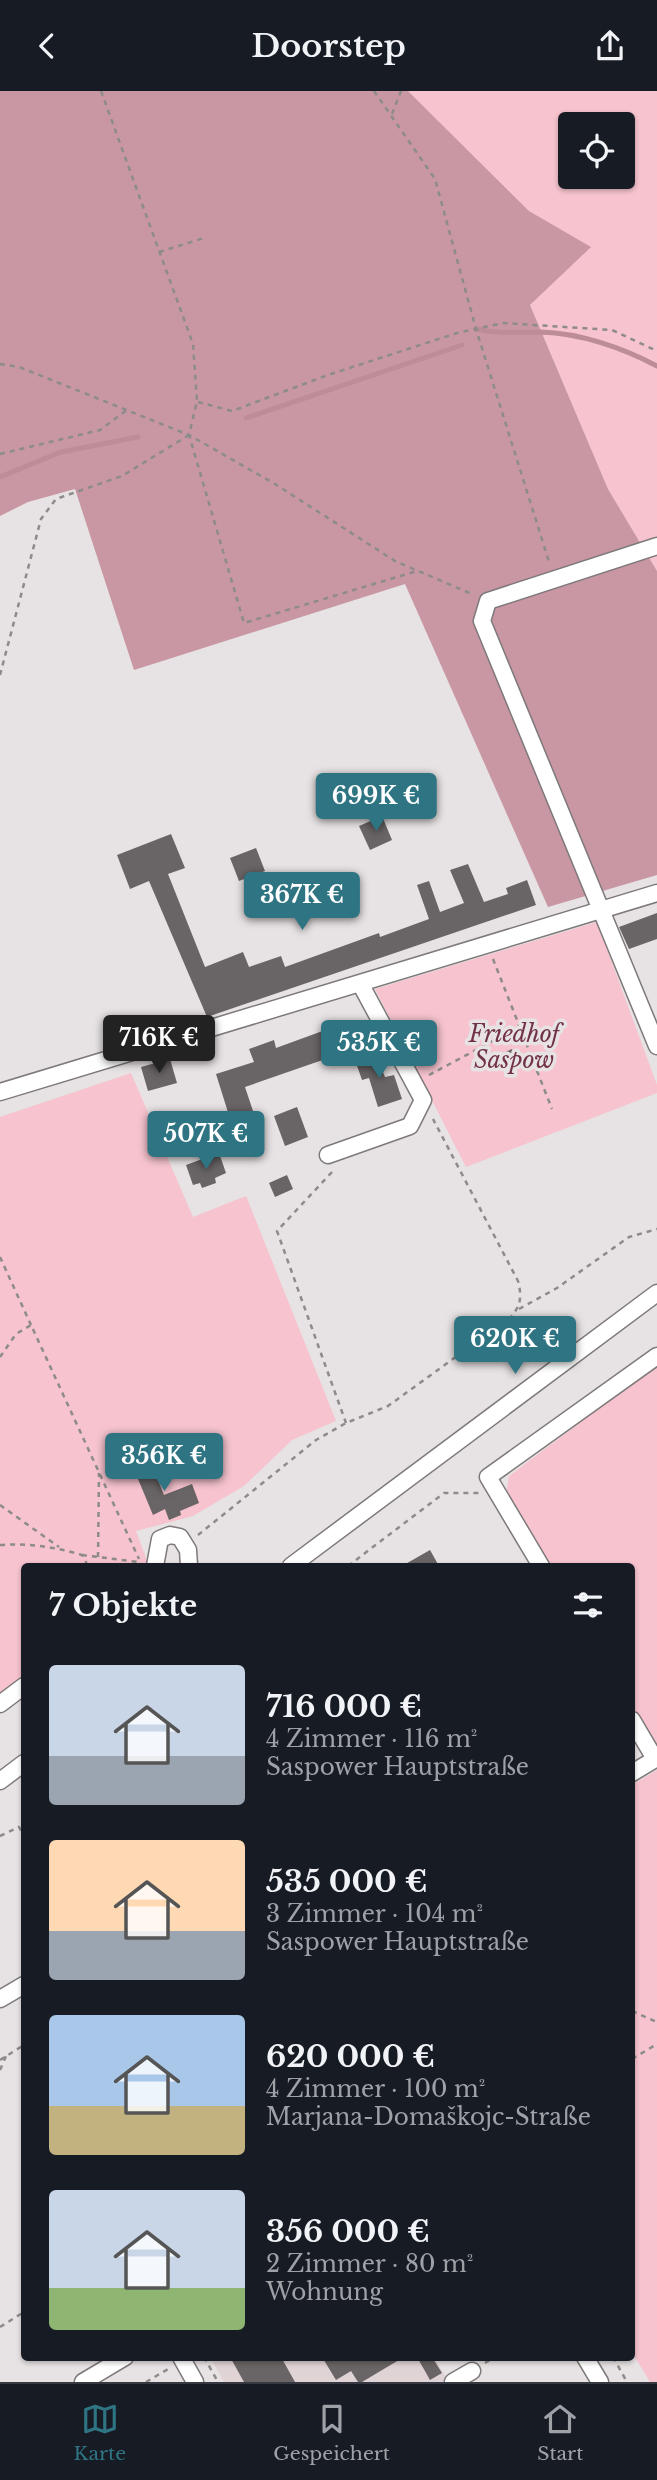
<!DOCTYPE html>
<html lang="de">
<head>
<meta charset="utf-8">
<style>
  :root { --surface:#171b24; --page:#242831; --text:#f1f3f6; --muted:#9ea1a6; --line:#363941; --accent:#2e7482 }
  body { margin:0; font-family:"Libre Baskerville",serif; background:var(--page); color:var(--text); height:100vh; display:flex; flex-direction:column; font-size:26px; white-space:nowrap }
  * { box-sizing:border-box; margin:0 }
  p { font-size:23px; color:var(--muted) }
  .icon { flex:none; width:38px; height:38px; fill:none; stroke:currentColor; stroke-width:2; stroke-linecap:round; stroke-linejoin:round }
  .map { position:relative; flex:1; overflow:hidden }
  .side { position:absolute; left:21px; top:1472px; width:614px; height:798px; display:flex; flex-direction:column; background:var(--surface); border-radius:7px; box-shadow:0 2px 5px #0004 }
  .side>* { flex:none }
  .fabs { position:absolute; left:558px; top:21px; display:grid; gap:14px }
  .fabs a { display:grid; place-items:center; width:77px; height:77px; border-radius:7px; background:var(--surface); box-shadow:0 2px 5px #0004; font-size:35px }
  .price { position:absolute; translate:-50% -60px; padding:0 16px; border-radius:7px; background:var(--accent); color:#fff; font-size:23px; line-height:46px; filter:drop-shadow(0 2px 4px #0008) }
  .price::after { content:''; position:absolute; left:50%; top:42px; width:21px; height:16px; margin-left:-10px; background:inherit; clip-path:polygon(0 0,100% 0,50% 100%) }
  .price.on { background:#222; color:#fff }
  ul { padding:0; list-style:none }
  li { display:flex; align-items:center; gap:21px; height:175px; padding:0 28px }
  li span { display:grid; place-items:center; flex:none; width:196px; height:140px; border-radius:7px; color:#555 }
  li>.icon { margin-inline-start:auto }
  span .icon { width:84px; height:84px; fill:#fffc; stroke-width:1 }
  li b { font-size:30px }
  h2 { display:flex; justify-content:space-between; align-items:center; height:84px; padding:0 28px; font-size:30px }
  header { display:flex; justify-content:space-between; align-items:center; height:91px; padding:0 28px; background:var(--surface); font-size:32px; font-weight:600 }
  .tabs { display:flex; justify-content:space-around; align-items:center; height:98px; border-top:2px solid var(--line); background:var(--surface); font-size:19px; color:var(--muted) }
  .tabs a { display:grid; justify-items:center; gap:4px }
  .tabs .on { color:var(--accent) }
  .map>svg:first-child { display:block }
  .built { fill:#e0d3d6 }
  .green { fill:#f6c3ce; fill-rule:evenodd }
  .forest { fill:#c997a3 }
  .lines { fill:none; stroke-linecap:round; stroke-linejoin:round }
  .stream { stroke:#bc8c97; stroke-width:5 }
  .building { fill:#696465 }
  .minor-casing { stroke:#7e797a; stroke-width:19 }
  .path { stroke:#8e8b8b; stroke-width:2.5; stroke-dasharray:5 5; stroke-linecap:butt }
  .minor { stroke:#fff; stroke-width:16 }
  .labels { text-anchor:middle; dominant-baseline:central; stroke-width:7; stroke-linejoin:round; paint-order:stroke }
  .park-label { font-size:23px; font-style:italic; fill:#723346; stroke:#e7e2e3 }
</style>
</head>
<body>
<header><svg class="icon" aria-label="back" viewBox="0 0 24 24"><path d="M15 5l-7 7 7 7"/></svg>Doorstep<svg class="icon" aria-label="share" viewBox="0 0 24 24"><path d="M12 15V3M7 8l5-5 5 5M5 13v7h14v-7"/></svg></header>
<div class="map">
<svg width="657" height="2291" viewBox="0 0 657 2291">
  <rect width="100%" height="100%" fill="#e7e2e3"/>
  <!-- built -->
  <polygon class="built" points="210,2266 434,2266 447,2288 442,2291 224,2291"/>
  <!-- green -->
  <g class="green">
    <path d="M408,0h249v480l-49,-82 -78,-184 60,-58 -61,-36zM570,33h53v53h-53z"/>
    <polygon points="597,831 657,994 657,1002 466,1076 375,898"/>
    <polygon points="131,982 193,1126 246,1105 336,1330 292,1349 244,1395 193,1425 136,1440 149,1475 24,1475 24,1585 0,1603 0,1026"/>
    <polygon points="657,1274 657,1657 656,1657 632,1616 632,1475 549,1475 506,1403 509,1385"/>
    <polygon points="657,1679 657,2291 650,2291 632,2261 632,1694"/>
  </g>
  <!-- forest -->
  <polygon class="forest" points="0,0 408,0 529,120 591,156 530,214 608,398 657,480 657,784 548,816 405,493 134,579 75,398 28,411 0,425"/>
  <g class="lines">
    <!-- stream -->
    <g class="stream">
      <path d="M476,238c23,5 42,3 65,3 39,1 82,16 116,34"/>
      <polyline points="246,327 462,254"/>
      <polyline points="0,386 61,361 138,346"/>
    </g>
  </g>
  <!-- building -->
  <g class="building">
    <polygon points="382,725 392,749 370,759 359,735"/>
    <polygon points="171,743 185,777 168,783 205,876 243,861 249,876 281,865 285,876 379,842 380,846 429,828 417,794 429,790 440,821 464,812 450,779 468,773 484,811 508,803 506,797 527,789 536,814 207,926 149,790 130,798 117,764"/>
    <polygon points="256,757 265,780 239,790 230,767"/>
    <polygon points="657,822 657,848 629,858 619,836"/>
    <polygon points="328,938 337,964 245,996 255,1026 232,1034 216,983 254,971 249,958 274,949 276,957"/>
    <polygon points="512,958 518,972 501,978 496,965"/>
    <polygon points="375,961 385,986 394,984 402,1008 378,1016 369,987 362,989 355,969"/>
    <polygon points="170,968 177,992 148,1000 141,976"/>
    <polygon points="297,1016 308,1046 285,1055 274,1025"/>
    <polygon points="219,1062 226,1082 215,1087 216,1092 202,1097 200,1092 193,1094 186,1074"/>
    <polygon points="287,1084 293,1098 275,1106 269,1092"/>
    <polygon points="150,1369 164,1404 192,1393 199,1412 180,1420 181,1424 169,1429 165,1418 153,1424 133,1376"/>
    <polygon points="430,1459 439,1475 402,1475"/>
    <polygon points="230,2266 281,2266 295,2291 244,2291"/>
    <polygon points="322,2266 404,2266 362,2291 358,2291 351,2280 336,2289"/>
    <polygon points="417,2266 432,2266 442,2282 430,2289"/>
  </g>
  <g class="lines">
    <defs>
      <g id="minor">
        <polyline points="657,455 488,510 482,530 657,955"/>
        <polyline points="0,1001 657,802"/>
        <polyline points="328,1064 410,1035 423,1009 361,894"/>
        <polyline points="155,1475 160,1448 170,1444 180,1446 188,1459 189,1475"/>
        <polyline points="291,1475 657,1202"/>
        <polyline points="541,1475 488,1386 657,1265"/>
        <polyline points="0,1613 24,1595"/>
        <polyline points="632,1629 655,1668"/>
        <polyline points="632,1682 657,1667"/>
        <polyline points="0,1690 24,1672"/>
        <polyline points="0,1908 24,1894"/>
        <polyline points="181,2266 195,2291"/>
        <polyline points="585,2266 600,2291"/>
        <polyline points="83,2291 125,2266"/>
        <polyline points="453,2291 472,2280"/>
      </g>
    </defs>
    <!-- minor casing -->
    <use href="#minor" class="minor-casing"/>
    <!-- path -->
    <g class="path">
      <polyline points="101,0 193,253 197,310 189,344 244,532 417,480"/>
      <polyline points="374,0 435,88 476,238 550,474"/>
      <polyline points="392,23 401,0"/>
      <polyline points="159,161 204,147"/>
      <polyline points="0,273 19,276 189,344 275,393 395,470 472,503"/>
      <polyline points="198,311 232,320 328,284 457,242 503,232 612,239 657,260"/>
      <polyline points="0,363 100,339 127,319"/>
      <polyline points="0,584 41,428 56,408 122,385 189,344"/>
      <polyline points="493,868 552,1018"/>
      <polyline points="429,984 519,936"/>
      <polyline points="332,1081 277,1140 346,1332"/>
      <polyline points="0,1166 31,1234"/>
      <polyline points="519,1218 557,1197 629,1146 657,1138"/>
      <polyline points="0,1266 16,1243 31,1234 139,1468"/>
      <polyline points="0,1414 59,1456"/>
      <path d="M198,1444l118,-95 30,-17 42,-17 123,-89c10,-12 11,-20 7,-36l-85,-162"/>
      <path d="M0,1454c29,-2 55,2 82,10l6,11"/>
      <polyline points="82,1464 138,1471"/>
      <polyline points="98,1466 99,1382"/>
      <polyline points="348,1475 444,1402 479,1402"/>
      <polyline points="0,1745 19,1736 24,1745"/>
      <polyline points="632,1920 657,1931"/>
      <polyline points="632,1968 657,1953"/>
      <polyline points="0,1969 24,1954"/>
      <polyline points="0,1979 6,1965"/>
      <polyline points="0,2236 24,2221"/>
      <polyline points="204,2266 218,2291"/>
      <polyline points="613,2266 627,2291"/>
      <polyline points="485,2272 495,2266"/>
      <polyline points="146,2291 170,2277"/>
    </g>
    <!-- minor -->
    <use href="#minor" class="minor"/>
  </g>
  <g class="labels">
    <!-- park labels -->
    <g class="park-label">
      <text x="514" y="943">Friedhof<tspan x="514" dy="26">Saspow</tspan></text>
    </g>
  </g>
</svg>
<div class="fabs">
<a><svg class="icon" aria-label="locate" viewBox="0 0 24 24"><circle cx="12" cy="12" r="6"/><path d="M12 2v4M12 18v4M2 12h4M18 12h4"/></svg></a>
</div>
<b class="price" style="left:376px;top:742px">699K €</b>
<b class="price" style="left:302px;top:841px">367K €</b>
<b class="price on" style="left:159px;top:984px">716K €</b>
<b class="price" style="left:379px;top:989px">535K €</b>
<b class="price" style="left:206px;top:1080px">507K €</b>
<b class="price" style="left:515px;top:1285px">620K €</b>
<b class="price" style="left:164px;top:1402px">356K €</b>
<section class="side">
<h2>7 Objekte<svg class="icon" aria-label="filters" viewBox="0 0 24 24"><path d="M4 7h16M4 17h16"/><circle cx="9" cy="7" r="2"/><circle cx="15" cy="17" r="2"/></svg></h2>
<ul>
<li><span style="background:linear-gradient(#c9d6e8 65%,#9aa5b1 0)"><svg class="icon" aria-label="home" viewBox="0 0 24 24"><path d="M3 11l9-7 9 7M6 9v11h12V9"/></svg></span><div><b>716 000 €</b><p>4 Zimmer · 116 m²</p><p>Saspower Hauptstraße</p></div></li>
<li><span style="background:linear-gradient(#ffd9b3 65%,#9aa5b1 0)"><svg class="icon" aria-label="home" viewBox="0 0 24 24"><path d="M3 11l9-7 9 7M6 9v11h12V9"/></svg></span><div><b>535 000 €</b><p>3 Zimmer · 104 m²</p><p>Saspower Hauptstraße</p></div></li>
<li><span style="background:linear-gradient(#a9c7e8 65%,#c2b280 0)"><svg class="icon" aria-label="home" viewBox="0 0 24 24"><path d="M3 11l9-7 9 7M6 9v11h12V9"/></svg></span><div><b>620 000 €</b><p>4 Zimmer · 100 m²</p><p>Marjana-Domaškojc-Straße</p></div></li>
<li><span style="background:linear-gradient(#c9d6e8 70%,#8fb573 0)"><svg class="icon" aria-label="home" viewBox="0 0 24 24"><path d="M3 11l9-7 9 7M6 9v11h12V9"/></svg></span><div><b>356 000 €</b><p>2 Zimmer · 80 m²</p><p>Wohnung</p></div></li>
</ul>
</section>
</div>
<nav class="tabs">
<a class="on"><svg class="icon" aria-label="map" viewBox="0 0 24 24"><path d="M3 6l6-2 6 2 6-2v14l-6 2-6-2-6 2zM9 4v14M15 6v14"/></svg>Karte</a>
<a><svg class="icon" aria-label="saved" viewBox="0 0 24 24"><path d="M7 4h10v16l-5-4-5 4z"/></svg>Gespeichert</a>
<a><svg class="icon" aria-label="home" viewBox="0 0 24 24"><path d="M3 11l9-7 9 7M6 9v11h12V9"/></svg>Start</a>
</nav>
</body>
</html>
